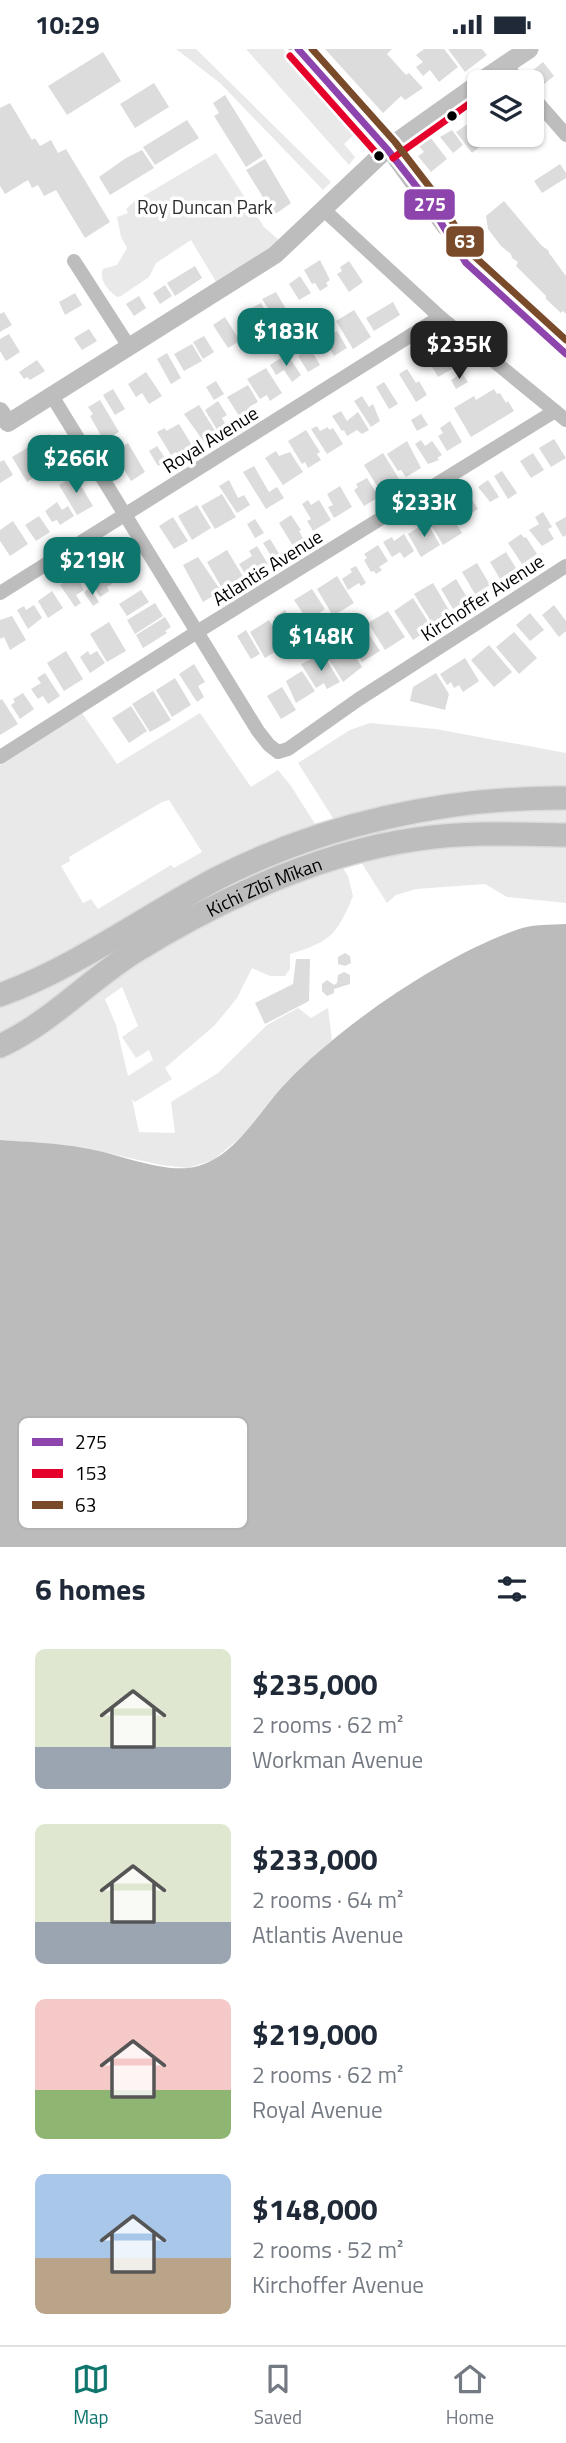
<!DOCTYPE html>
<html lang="en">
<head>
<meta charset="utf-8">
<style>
  :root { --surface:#fff; --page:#f2f2f3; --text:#1f2937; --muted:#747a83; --line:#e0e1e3; --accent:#0f766e }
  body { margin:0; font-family:"Titillium Web",sans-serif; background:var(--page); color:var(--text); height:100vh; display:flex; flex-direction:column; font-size:26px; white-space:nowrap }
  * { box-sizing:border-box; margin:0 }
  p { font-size:23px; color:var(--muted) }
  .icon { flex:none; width:38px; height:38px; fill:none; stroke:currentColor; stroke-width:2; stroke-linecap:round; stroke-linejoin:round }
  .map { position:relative; height:1498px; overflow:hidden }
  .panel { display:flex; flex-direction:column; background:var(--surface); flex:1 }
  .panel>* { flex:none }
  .fabs { position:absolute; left:467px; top:21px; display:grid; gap:14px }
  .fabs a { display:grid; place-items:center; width:77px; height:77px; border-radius:10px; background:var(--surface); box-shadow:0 2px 5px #0004; font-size:35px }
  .price { position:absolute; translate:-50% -60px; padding:0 16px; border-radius:14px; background:var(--accent); color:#fff; font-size:23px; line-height:46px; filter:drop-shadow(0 2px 4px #0008) }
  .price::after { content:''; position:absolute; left:50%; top:42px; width:21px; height:16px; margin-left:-10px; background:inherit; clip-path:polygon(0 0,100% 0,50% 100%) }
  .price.current { background:#222; color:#fff }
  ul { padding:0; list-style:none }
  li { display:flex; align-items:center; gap:21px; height:175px; padding:0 35px }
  li span { display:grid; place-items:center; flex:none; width:196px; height:140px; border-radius:10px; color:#555 }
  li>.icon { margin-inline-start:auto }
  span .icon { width:84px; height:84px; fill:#fffc; stroke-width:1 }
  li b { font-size:30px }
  h2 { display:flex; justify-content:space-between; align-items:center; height:84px; padding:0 35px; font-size:30px }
  .status { display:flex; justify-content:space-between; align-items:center; height:49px; padding:0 35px; background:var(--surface); direction:ltr }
  .status svg { height:19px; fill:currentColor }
  .dock { display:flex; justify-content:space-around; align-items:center; height:98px; border-top:2px solid var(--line); background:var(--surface); font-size:19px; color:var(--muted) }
  .dock a { display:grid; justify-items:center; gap:4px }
  .dock .current { color:var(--accent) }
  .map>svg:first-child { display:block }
  .green { fill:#e9e9e9; fill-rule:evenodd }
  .water { fill:#bbb }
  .building { fill:#dcdcdc }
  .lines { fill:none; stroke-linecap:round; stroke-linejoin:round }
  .trunk-casing { stroke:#dbdbdb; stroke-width:26 }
  .minor { stroke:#bdbdbd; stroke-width:14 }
  .tertiary { stroke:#bdbdbd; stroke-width:18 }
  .secondary { stroke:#c0c0c0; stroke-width:19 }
  .trunk { stroke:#bdbdbd; stroke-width:23 }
  .bus-1-casing { stroke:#fff; stroke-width:12 }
  .bus-2-casing { stroke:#fff; stroke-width:12 }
  .bus-3-casing { stroke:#fff; stroke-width:12 }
  .bus-1 { stroke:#8e44ad; stroke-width:7 }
  .bus-2 { stroke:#e4002b; stroke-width:7 }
  .bus-3 { stroke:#7a4b2a; stroke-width:7 }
  .bus-dot { fill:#000; stroke:#fff; stroke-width:2.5 }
  .labels { text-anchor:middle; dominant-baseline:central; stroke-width:7; stroke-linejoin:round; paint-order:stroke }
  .park-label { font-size:19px; fill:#2e2e2e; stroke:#fff }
  .street-label { font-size:19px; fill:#000; stroke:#fff }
  .key { fill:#fff; stroke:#b2b2b2; stroke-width:2 }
  .key-label { font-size:19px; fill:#000 }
  .line-badge { stroke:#fff; stroke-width:2.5 }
  .badge-label { font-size:19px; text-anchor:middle; font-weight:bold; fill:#fff }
</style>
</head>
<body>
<div class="status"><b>10:29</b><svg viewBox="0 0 49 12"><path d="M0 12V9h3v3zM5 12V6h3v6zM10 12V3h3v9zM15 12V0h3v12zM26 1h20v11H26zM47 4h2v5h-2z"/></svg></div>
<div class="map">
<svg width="566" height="1498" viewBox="0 0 566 1498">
  <rect width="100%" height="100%" fill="#fff"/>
  <!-- green -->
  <g class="green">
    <polygon points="176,0 196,0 331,133 323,141 220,34"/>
    <polygon points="246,0 283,0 356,84 344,95 355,108 349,116"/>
    <path d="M216,104l48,74 17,15 -63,43 -27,-45 -35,23 -7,14 -28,19 -4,1c-8,-6 -19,-17 -14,-28l14,-4 10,-17 -6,-11 -4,-20 11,-4 -2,-4 9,-8z"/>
    <path d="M82,664l35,51 83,-51 51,74 27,-17 13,16 57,90 5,20c-16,39 -23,46 -63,58v15l-5,7h-15l-18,-8 -15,30 -22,27 -50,43 7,11 -37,23 -3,-3 7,33 36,1 -4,-31 47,-29 49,-48 31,-17 13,10 17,-10 4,32 -47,44 -41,51 -31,25 -25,8 -27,-3 -76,-17 -85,-8v-375zM169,751l33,52 -28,16 -3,-3 -73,44 -7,-10 -8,4 -22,-37 9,-5 -1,-4 93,-55zM122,938l16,39 -16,11 14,21 13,-8 4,10 -25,16 -12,-51 -11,-26z"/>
    <polygon points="370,674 435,680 566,704 566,854 507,848 485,835 416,840 396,846 387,854 298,714 350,681"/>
  </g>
  <!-- water -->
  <path class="water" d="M566,875v623h-566v-407c28,2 57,3 84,8 32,5 72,23 104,20 45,-5 70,-56 98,-85 55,-58 157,-128 233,-154 14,-5 32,-4 47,-5z"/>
  <!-- building -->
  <g class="building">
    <polygon points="325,0 392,0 387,5 406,26 409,24 423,39 405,51 401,47 383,64"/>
    <polygon points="424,0 444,0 458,18 439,33 430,21 423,27 416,18 423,13 416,6"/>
    <polygon points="448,0 482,0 487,6 465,23"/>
    <polygon points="103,3 121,32 67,66 48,37"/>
    <polygon points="543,13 554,27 543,36 532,22"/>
    <polygon points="154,34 169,58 135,79 120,55"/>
    <polygon points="225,46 263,107 246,118 214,67 219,64 213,54"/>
    <polygon points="10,54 32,91 35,89 40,97 51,91 58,104 66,100 110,173 85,189 56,141 44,147 38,136 32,139 28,131 5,145 0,137 0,59"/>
    <polygon points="187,71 199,89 155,116 143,98"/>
    <polygon points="469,74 482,96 472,104 456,83"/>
    <polygon points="452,81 463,96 453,104 440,88"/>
    <polygon points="430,88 447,110 431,123 418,107 424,103 419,97"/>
    <polygon points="142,101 154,119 110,146 99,128 126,109"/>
    <polygon points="265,110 291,154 274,166 246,121"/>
    <polygon points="560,115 566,124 566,129 542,144 534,132"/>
    <polygon points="504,152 541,196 549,202 549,204 566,227 566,265 563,262 561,264 546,250 546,247 516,217 518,213 512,209 511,205 501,197 488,180 486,167"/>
    <polygon points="320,211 330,231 326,234 328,237 320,242 315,234 312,235 304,221"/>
    <polygon points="349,212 363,233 349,243 337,225 342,222 340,218"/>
    <polygon points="195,217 202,229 175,247 167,234"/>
    <polygon points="300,227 311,244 299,251 289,235"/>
    <polygon points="165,236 172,247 160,255 153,244"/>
    <polygon points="276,243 286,260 273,267 262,250"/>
    <polygon points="75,244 82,256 65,266 59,253"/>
    <polygon points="139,247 146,259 134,267 126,255"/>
    <polygon points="393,253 400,266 374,282 366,269"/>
    <polygon points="261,254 276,281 254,293 239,266"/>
    <polygon points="354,261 371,288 353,300 336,272"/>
    <polygon points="4,263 12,276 0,283 0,265"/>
    <polygon points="296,266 302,275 292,282 286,272"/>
    <polygon points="225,268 240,292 228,299 213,276"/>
    <polygon points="89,280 97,292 82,301 74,289"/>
    <polygon points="337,282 347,299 334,307 324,290"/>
    <polygon points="9,285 20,303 6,312 0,302 0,290"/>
    <polygon points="248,286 255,297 247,302 240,291"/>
    <polygon points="204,287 214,303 203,310 193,293"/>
    <polygon points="192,295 202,312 184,322 174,305"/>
    <polygon points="310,299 320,316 308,323 298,307"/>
    <polygon points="440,302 442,306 444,304 452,320 438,328 427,309"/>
    <polygon points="167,304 181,329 171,335 157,310"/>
    <polygon points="287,305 301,326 292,333 284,321 276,326 270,316"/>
    <polygon points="37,311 45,322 30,331 27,328 24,330 19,323"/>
    <polygon points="266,319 282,344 270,352 267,346 260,350 247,330"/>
    <polygon points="407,320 416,334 419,332 427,346 416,353 399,325"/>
    <polygon points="146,323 162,347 149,355 142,344 136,348 128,335"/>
    <polygon points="462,324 468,333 456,340 451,331"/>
    <polygon points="216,332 224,345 214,351 206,338"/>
    <polygon points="384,333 398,355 389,360 376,338"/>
    <polygon points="248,336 258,353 249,358 252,364 241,370 227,348"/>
    <polygon points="113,340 125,360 115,366 103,346"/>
    <polygon points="494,340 497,345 500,344 506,354 508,352 514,362 471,388 454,359 474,347 476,351"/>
    <polygon points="362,347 369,358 373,355 380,372 371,378 354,352"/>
    <polygon points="100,351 119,383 104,392 90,367 93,365 88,358"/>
    <polygon points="218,352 227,366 222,369 227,378 219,384 205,361"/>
    <polygon points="199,356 217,385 204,393 184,365"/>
    <polygon points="341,362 347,372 358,363 369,381 362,385 357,381 347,387 344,381 342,382 332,367"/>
    <polygon points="421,365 428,376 417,382 411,371"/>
    <polygon points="450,372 462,393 447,402 438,387 443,384 440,379"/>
    <polygon points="179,375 193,398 179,407 176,403 171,406 157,383 165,379 166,382"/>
    <polygon points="317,377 320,382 328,378 329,381 333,379 343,395 327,405 311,380"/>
    <polygon points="306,381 320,403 317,405 321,411 308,419 305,413 302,415 288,392"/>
    <polygon points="49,385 58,400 42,409 33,394"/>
    <polygon points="554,390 566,409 551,418 539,399"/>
    <polygon points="421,391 425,397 432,392 442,406 437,409 439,411 428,415 415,395"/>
    <polygon points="407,392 421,419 406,428 401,421 398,422 387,405"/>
    <polygon points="128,394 145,423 131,432 113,403"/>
    <polygon points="32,396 48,420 27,433 12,408"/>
    <polygon points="157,397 167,412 158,417 149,402"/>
    <polygon points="276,402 279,407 290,403 303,423 283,436 265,409"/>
    <polygon points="383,404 401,433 382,445 364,416"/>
    <polygon points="533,404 544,421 531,429 520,412"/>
    <polygon points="4,411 13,426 0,434 0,413"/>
    <polygon points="254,417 269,443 277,438 284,449 266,460 243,423"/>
    <polygon points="502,422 517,444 508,450 494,427"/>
    <polygon points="75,427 93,457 77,466 59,436"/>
    <polygon points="367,429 379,448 364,457 354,441 358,438 356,435"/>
    <polygon points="229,431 238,449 244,446 250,456 237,464 219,437"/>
    <polygon points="488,431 499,448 490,453 478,438"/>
    <polygon points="340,437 352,458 334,469 328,458 333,456 327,445"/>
    <polygon points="467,443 478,460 472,464 469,460 462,464 454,451"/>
    <polygon points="222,445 236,468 215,480 201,457"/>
    <polygon points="308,451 311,456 319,451 331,471 313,482 307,472 311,470 302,455"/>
    <polygon points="57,453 62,461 68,457 74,467 60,476 57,471 52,473 45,462"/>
    <polygon points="197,456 211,479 192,491 178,467"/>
    <polygon points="447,459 462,484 443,496 428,471"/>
    <polygon points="543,463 552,478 548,480 554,490 542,497 529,481 539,475 535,468"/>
    <polygon points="291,466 301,481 299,482 304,491 293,497 279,474"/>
    <polygon points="39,467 50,483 36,492 25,476"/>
    <polygon points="173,468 188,492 174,500 159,477"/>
    <polygon points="566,468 566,486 563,488 555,474"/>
    <polygon points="255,470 264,484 255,489 247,475"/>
    <polygon points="13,472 28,495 10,507 0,492 0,481"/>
    <polygon points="427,473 440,496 421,508 408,485"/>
    <polygon points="404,485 414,502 404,509 400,503 392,508 383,493 392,488 394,492"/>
    <polygon points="521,485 524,489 526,488 537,505 522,515 508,494"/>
    <polygon points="270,490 280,506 273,510 263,494"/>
    <polygon points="378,496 388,512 379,518 382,521 376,525 374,522 371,523 364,511 367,509 364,505"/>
    <polygon points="257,497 268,515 247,528 239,515 252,507 249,502"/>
    <polygon points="120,499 132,520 119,528 106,507"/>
    <polygon points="227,501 244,529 223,541 207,513"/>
    <polygon points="506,503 516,519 500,530 490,513"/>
    <polygon points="198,508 221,542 203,553 183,516"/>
    <polygon points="104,513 116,532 107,538 109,542 100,548 86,524"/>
    <polygon points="477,514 490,536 475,545 462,523"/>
    <polygon points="356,517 366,534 361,537 359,534 348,541 342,530 352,523 350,520"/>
    <polygon points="76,526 84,541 76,546 81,554 75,558 60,536"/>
    <polygon points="337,527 354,554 333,567 317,540"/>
    <polygon points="456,530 468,550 453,560 441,540"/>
    <polygon points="433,534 450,563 432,574 414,545"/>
    <polygon points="90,539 99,553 93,557 84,543"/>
    <polygon points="312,540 325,560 308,572 294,551"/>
    <polygon points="141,541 149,553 127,567 119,555"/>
    <polygon points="52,542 63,559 48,569 38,552"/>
    <polygon points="413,549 432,579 413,591 394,562"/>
    <polygon points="155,554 163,567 135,585 127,571"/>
    <polygon points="34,556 42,569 28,580 17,561 24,557 26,561"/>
    <polygon points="554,556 566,572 566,582 559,588 542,566"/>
    <polygon points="285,561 297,580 286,587 274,568"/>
    <polygon points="388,562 405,588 385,601 368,574"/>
    <polygon points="530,564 544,581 530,592 516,576"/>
    <polygon points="12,567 26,591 10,601 4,588 0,590 0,571"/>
    <polygon points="165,568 171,578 165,582 167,584 143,599 136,586"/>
    <polygon points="269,571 285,597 265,609 250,583"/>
    <polygon points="109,573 126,602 107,613 90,585"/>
    <polygon points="365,579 380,602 362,613 348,589"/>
    <polygon points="246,581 260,605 251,610 237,587"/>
    <polygon points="514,583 537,609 519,625 496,598"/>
    <polygon points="344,589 362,618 343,633 325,604"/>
    <polygon points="489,596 512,623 494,638 471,611"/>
    <polygon points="66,602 83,630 64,642 47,614"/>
    <polygon points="88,602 90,606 97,602 105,614 90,624 80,608"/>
    <polygon points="324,607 340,633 327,640 324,634 316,639 301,615 313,609 315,612"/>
    <polygon points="465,609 479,632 463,643 459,636 454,639 451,633 447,636 440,625"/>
    <polygon points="194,615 205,633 198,637 204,648 197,653 179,625"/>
    <polygon points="302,622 315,642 296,654 286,632"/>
    <polygon points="45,624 60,647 48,655 43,647 38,650 31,640 41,634 37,629"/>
    <polygon points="436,624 449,645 445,661 410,652 413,638"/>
    <polygon points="175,629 191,656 172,668 156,641"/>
    <polygon points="282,638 296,661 281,670 267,647"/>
    <polygon points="153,642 171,671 150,683 132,655"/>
    <polygon points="23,644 34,660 20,670 11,656 15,653 13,650"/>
    <polygon points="2,650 18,675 0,686 0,651"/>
    <polygon points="131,657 147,682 129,694 112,669"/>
    <polygon points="345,904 350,907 351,914 345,917 338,915 338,908"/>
    <polygon points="296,910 310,910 309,952 265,975 255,954 293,935"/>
    <polygon points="344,923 350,926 350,935 334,940 334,944 327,947 322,942 322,935 327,931 334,936 337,934 338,926"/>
  </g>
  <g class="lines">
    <defs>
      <g id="trunk">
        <path d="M0,946c77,-28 144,-78 216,-116 107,-55 230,-82 350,-81"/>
        <path id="s1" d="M0,997c50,-23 88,-65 134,-94 86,-53 183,-99 284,-113 49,-7 99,-5 148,-4"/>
      </g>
    </defs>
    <!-- trunk casing -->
    <use href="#trunk" class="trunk-casing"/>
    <!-- minor -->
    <g class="minor">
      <polyline points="505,16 520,33"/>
      <polyline points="532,47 566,86"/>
      <polyline points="387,100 444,179"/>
      <polyline points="324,161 440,268 566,371"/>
      <polyline points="74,212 128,296"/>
      <polyline points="52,347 258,682 269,696 278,703 288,700 359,650 566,517"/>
      <polyline points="0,544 440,268"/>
      <polyline points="0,708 197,583 555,362"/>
    </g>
    <!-- tertiary -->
    <polyline class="tertiary" points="0,362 8,374 275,206 387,100"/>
    <!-- secondary -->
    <g class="secondary">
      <polyline points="298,0 387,100 480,34"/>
      <polyline points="480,33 529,0"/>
    </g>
    <!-- trunk -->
    <use href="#trunk" class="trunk"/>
    <defs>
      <polyline id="bus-1" points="298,0 387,100 427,151 466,214 566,305"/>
      <g id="bus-2">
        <polyline points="290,7 379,107"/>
        <polyline points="393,109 480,47"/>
      </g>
      <polyline id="bus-3" points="312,0 395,93 435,145 474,207 566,291"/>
    </defs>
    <!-- bus-1 casing -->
    <use href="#bus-1" class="bus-1-casing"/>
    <!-- bus-2 casing -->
    <use href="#bus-2" class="bus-2-casing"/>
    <!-- bus-3 casing -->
    <use href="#bus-3" class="bus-3-casing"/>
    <!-- bus-1 -->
    <use href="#bus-1" class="bus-1"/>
    <!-- bus-2 -->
    <use href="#bus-2" class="bus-2"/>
    <!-- bus-3 -->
    <use href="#bus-3" class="bus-3"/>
  </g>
  <!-- markers -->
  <g class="bus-dot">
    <circle cx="452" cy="67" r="6"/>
    <circle cx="379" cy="107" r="6"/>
  </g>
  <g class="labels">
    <!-- park labels -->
    <g class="park-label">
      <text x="205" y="157">Roy Duncan Park</text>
    </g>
    <!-- street labels -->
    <g class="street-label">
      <text transform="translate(210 390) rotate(-32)">Royal Avenue</text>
      <text transform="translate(267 518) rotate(-32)">Atlantis Avenue</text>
      <text transform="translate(482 548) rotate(-33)">Kirchoffer Avenue</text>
      <text stroke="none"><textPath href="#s1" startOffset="310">Kichi Zībī Mīkan</textPath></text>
    </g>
  </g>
  <!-- legend -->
  <rect x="18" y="1368" width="230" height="112" rx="10" class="key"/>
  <rect x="32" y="1389" width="31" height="8" fill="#8e44ad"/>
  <rect x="32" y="1420" width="31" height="9" fill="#e4002b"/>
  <rect x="32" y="1452" width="31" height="8" fill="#7a4b2a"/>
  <g class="key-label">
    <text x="75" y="1400">275</text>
    <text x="75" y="1431">153</text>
    <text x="75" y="1463">63</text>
  </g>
  <g class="line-badge">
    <rect x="403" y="139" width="53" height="33" rx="7" fill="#8e44ad"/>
    <rect x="445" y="176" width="40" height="33" rx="7" fill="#7a4b2a"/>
  </g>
  <g class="badge-label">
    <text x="430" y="162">275</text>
    <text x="465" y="199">63</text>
  </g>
</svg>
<div class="fabs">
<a><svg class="icon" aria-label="layers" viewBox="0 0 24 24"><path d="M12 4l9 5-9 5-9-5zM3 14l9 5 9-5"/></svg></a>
</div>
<b class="price" style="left:286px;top:319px">$183K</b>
<b class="price current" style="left:459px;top:332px">$235K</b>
<b class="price" style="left:76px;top:446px">$266K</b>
<b class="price" style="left:424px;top:490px">$233K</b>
<b class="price" style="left:92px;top:548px">$219K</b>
<b class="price" style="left:321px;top:624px">$148K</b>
</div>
<section class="panel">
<h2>6 homes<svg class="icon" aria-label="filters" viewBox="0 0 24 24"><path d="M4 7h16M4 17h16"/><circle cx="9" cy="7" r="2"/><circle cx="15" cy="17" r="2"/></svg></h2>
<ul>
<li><span style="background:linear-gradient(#dfe7d0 70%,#9aa5b1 0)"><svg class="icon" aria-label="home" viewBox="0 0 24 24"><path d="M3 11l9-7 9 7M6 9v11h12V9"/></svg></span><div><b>$235,000</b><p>2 rooms · 62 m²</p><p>Workman Avenue</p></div></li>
<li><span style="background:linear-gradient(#dfe7d0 70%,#9aa5b1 0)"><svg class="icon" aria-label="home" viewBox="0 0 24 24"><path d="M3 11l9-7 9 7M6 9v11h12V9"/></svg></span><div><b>$233,000</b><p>2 rooms · 64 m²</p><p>Atlantis Avenue</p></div></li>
<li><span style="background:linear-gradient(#f6c9c9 65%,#8fb573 0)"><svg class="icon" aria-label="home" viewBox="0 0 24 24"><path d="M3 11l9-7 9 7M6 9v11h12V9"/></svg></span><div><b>$219,000</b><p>2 rooms · 62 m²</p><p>Royal Avenue</p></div></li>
<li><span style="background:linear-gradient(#a9c7e8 60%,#b9a48a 0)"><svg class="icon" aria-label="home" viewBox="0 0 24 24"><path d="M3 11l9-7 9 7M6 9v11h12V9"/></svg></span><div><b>$148,000</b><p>2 rooms · 52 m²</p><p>Kirchoffer Avenue</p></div></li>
</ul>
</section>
<nav class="dock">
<a class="current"><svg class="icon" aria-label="map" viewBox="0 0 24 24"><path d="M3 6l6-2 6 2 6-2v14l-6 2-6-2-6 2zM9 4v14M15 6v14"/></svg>Map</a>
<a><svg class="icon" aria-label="saved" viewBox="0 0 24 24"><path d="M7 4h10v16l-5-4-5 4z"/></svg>Saved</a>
<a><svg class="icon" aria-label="home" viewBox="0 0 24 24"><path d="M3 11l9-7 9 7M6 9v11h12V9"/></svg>Home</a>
</nav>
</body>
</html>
